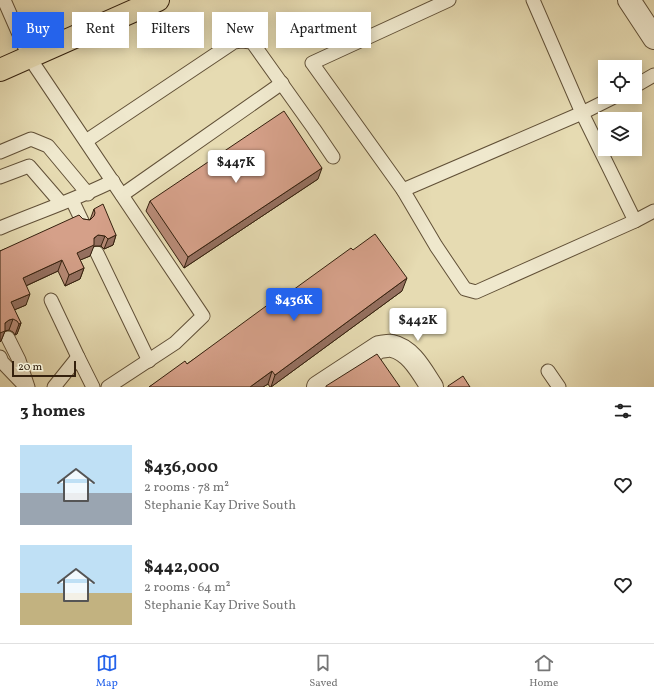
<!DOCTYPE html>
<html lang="en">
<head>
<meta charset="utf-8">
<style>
  :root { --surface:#fff; --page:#f6f6f6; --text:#222; --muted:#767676; --line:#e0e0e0; --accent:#2563eb }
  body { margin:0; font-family:Vollkorn,serif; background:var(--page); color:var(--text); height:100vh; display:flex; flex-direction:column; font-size:15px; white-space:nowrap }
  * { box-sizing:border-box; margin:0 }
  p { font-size:13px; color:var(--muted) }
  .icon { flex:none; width:22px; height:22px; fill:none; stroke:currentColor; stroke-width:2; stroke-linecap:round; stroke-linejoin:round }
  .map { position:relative; height:387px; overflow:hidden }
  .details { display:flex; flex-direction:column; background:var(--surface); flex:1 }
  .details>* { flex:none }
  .hud { position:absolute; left:12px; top:12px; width:400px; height:36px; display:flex; gap:8px }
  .controls { position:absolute; left:598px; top:60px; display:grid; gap:8px }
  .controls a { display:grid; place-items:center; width:44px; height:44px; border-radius:0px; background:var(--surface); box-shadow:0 2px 10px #0003; font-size:20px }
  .scale { position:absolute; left:12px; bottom:10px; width:64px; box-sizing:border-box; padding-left:4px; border:2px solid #35210e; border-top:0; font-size:11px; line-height:14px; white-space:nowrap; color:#35210e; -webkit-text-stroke:3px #efe8cd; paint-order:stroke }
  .price { position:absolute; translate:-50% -34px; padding:0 9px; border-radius:4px; background:#fff; color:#222; font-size:13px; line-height:26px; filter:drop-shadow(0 1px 2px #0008) }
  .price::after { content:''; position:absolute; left:50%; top:24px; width:12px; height:9px; margin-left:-6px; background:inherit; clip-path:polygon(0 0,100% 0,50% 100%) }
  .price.active { background:var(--accent); color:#fff }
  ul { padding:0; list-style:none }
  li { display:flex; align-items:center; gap:12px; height:100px; padding:0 20px }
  li span { display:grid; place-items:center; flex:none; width:112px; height:80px; border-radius:0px; color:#555 }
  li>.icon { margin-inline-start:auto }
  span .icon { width:48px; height:48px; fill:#fffc; stroke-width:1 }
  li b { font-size:17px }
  h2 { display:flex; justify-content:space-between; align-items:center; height:48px; padding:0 20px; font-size:17px }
  .chip { padding:0 14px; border-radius:0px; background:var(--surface); box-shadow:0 2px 10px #0003; font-size:14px; line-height:36px }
  .chip.active { background:var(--accent); color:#fff }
  .tab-bar { display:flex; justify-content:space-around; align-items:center; height:56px; border-top:1px solid var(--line); background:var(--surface); font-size:11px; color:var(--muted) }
  .tab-bar a { display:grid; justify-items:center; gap:2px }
  .tab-bar .active { color:var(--accent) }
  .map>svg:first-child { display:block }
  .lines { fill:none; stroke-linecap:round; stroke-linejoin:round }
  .service-casing { stroke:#615037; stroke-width:15 }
  .minor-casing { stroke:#615037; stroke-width:24 }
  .primary-casing { stroke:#35210e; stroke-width:24 }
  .service { stroke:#efe8cd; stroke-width:13 }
  .minor { stroke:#efe8cd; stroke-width:22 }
  .primary { stroke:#e6dbb2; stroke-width:22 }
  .wall { fill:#b78a76; stroke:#35210e }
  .shaded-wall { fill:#957060; stroke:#35210e }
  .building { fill:#d5a089; stroke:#35210e }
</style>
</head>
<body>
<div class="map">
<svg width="654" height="387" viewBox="0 0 654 387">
  <rect width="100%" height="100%" fill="#e6dbb2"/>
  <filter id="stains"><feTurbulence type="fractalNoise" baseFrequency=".005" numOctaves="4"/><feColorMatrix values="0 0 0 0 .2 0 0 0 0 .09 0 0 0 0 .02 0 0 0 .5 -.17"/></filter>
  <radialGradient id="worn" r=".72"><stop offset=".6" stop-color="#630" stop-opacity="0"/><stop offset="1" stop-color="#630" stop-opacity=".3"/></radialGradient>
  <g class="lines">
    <defs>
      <g id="service">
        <polyline points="4,0 29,57 203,316 175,343 108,387"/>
        <polyline points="449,0 312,63 403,190 436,246 465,289 476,292 635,221 654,211"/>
        <polyline points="533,0 582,113 614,97"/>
        <polyline points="635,86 654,75"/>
        <polyline points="86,141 234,42 241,41 252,42 314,129 333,157"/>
        <polyline points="0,152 31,139 48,146 88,194"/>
        <polyline points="0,177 29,166 61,203"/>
        <polyline points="403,190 582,113 635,221"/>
        <polyline points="122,195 282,83"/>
        <polyline points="72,200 83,223"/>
        <path d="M0,228c38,-16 77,-29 113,-47"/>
        <polyline points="97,253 149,361"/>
        <polyline points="51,300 78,357"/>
        <polyline points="8,338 19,360 28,387"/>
        <polyline points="0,357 2,362 26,387"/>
        <polyline points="548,371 559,387"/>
        <polyline points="54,387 78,357 93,387"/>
      </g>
      <g id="minor">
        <polyline points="629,0 654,38"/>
        <path d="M318,387l61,-40c4,0 9,-2 13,-1 19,4 30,26 40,41"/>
      </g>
      <polyline id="primary" points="0,70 158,0"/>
    </defs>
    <!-- service casing -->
    <use href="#service" class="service-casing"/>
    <!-- minor casing -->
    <use href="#minor" class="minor-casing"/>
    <!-- primary casing -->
    <use href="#primary" class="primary-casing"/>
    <!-- service -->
    <use href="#service" class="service"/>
    <!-- minor -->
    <use href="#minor" class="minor"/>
    <!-- primary -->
    <use href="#primary" class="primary"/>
  </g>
  <!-- wall -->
  <g class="wall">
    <polygon points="318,179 184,268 146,211 150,201"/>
    <polygon points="94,209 116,235 113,245 104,249 101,246 93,246 90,256 80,260 84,268 80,279 65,286 58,271 26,286 26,305 14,310 21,323 17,334 15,335 13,332 9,330 5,331 1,341 0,342 0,251 83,219 90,220"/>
    <polygon points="353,250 402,291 271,387 270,387 268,384 263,387 149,387 187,364"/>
  </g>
  <!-- shaded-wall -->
  <g class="shaded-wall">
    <polygon points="322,168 318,179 184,268 188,257"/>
    <polygon points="98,235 105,236 101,246 94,246 90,256 73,263 77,253"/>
    <polygon points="116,235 113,245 104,249 108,239"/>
    <polygon points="62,260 58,271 19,289 23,278"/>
    <polygon points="84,268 80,279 65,286 69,275"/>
    <polygon points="407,278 402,291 271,387 275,375"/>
    <polygon points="30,294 26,305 7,313 11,302"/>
    <polygon points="13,319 9,330 5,331 1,341 0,342 0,333 5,323 9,320"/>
    <polygon points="21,323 17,334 15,335 19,324"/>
    <polygon points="272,371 268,384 263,387 250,387"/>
  </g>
  <!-- building -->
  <g class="building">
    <polygon points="284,111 322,168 188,257 150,201"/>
    <polygon points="103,204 116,235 108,239 105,236 98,235 94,238 94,245 77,253 84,268 69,275 62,260 23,278 30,294 11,302 21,323 19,324 17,321 13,319 9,320 5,323 5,331 0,333 0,251 79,215 83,219 90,220 94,216 95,213 94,209"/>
    <polygon points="375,234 407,278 275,375 272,371 250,387 149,387 185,361 187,364 273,301 275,303 351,248 353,250"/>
    <polygon points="377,354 400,387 326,387 326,386"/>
    <polygon points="463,376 470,387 448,387 448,386"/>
  </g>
  <rect width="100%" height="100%" filter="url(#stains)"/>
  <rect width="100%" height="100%" fill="url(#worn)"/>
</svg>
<div class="controls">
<a><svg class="icon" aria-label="locate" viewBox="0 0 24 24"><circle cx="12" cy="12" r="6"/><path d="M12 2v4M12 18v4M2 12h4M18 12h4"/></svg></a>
<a><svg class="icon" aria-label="layers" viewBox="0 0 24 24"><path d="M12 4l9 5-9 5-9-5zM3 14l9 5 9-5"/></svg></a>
</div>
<div class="scale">20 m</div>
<b class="price" style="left:236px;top:184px">$447K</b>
<b class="price active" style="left:294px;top:322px">$436K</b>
<b class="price" style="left:418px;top:342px">$442K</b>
<div class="hud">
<a class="chip active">Buy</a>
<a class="chip">Rent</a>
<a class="chip">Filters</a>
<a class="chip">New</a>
<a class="chip">Apartment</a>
</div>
</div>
<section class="details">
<h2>3 homes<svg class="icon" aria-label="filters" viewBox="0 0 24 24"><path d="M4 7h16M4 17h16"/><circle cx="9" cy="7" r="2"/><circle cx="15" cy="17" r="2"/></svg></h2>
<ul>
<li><span style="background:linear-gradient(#bfe0f5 60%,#9aa5b1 0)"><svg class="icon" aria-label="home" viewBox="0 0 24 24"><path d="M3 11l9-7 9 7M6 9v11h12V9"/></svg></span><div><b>$436,000</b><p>2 rooms · 78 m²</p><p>Stephanie Kay Drive South</p></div><svg class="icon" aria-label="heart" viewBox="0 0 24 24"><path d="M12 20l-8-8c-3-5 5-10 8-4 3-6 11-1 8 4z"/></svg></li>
<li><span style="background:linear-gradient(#bfe0f5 60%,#c2b280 0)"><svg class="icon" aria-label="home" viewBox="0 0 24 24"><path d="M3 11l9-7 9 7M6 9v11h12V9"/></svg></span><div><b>$442,000</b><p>2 rooms · 64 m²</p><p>Stephanie Kay Drive South</p></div><svg class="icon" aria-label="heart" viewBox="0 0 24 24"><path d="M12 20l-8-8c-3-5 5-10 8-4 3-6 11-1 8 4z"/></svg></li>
</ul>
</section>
<nav class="tab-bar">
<a class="active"><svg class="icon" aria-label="map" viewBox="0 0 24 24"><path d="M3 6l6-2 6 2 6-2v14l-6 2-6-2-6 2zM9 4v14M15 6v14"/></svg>Map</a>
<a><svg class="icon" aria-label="saved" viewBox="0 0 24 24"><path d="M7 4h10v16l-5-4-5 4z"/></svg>Saved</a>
<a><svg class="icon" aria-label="home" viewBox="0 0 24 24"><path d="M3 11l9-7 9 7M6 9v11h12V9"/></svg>Home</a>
</nav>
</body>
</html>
